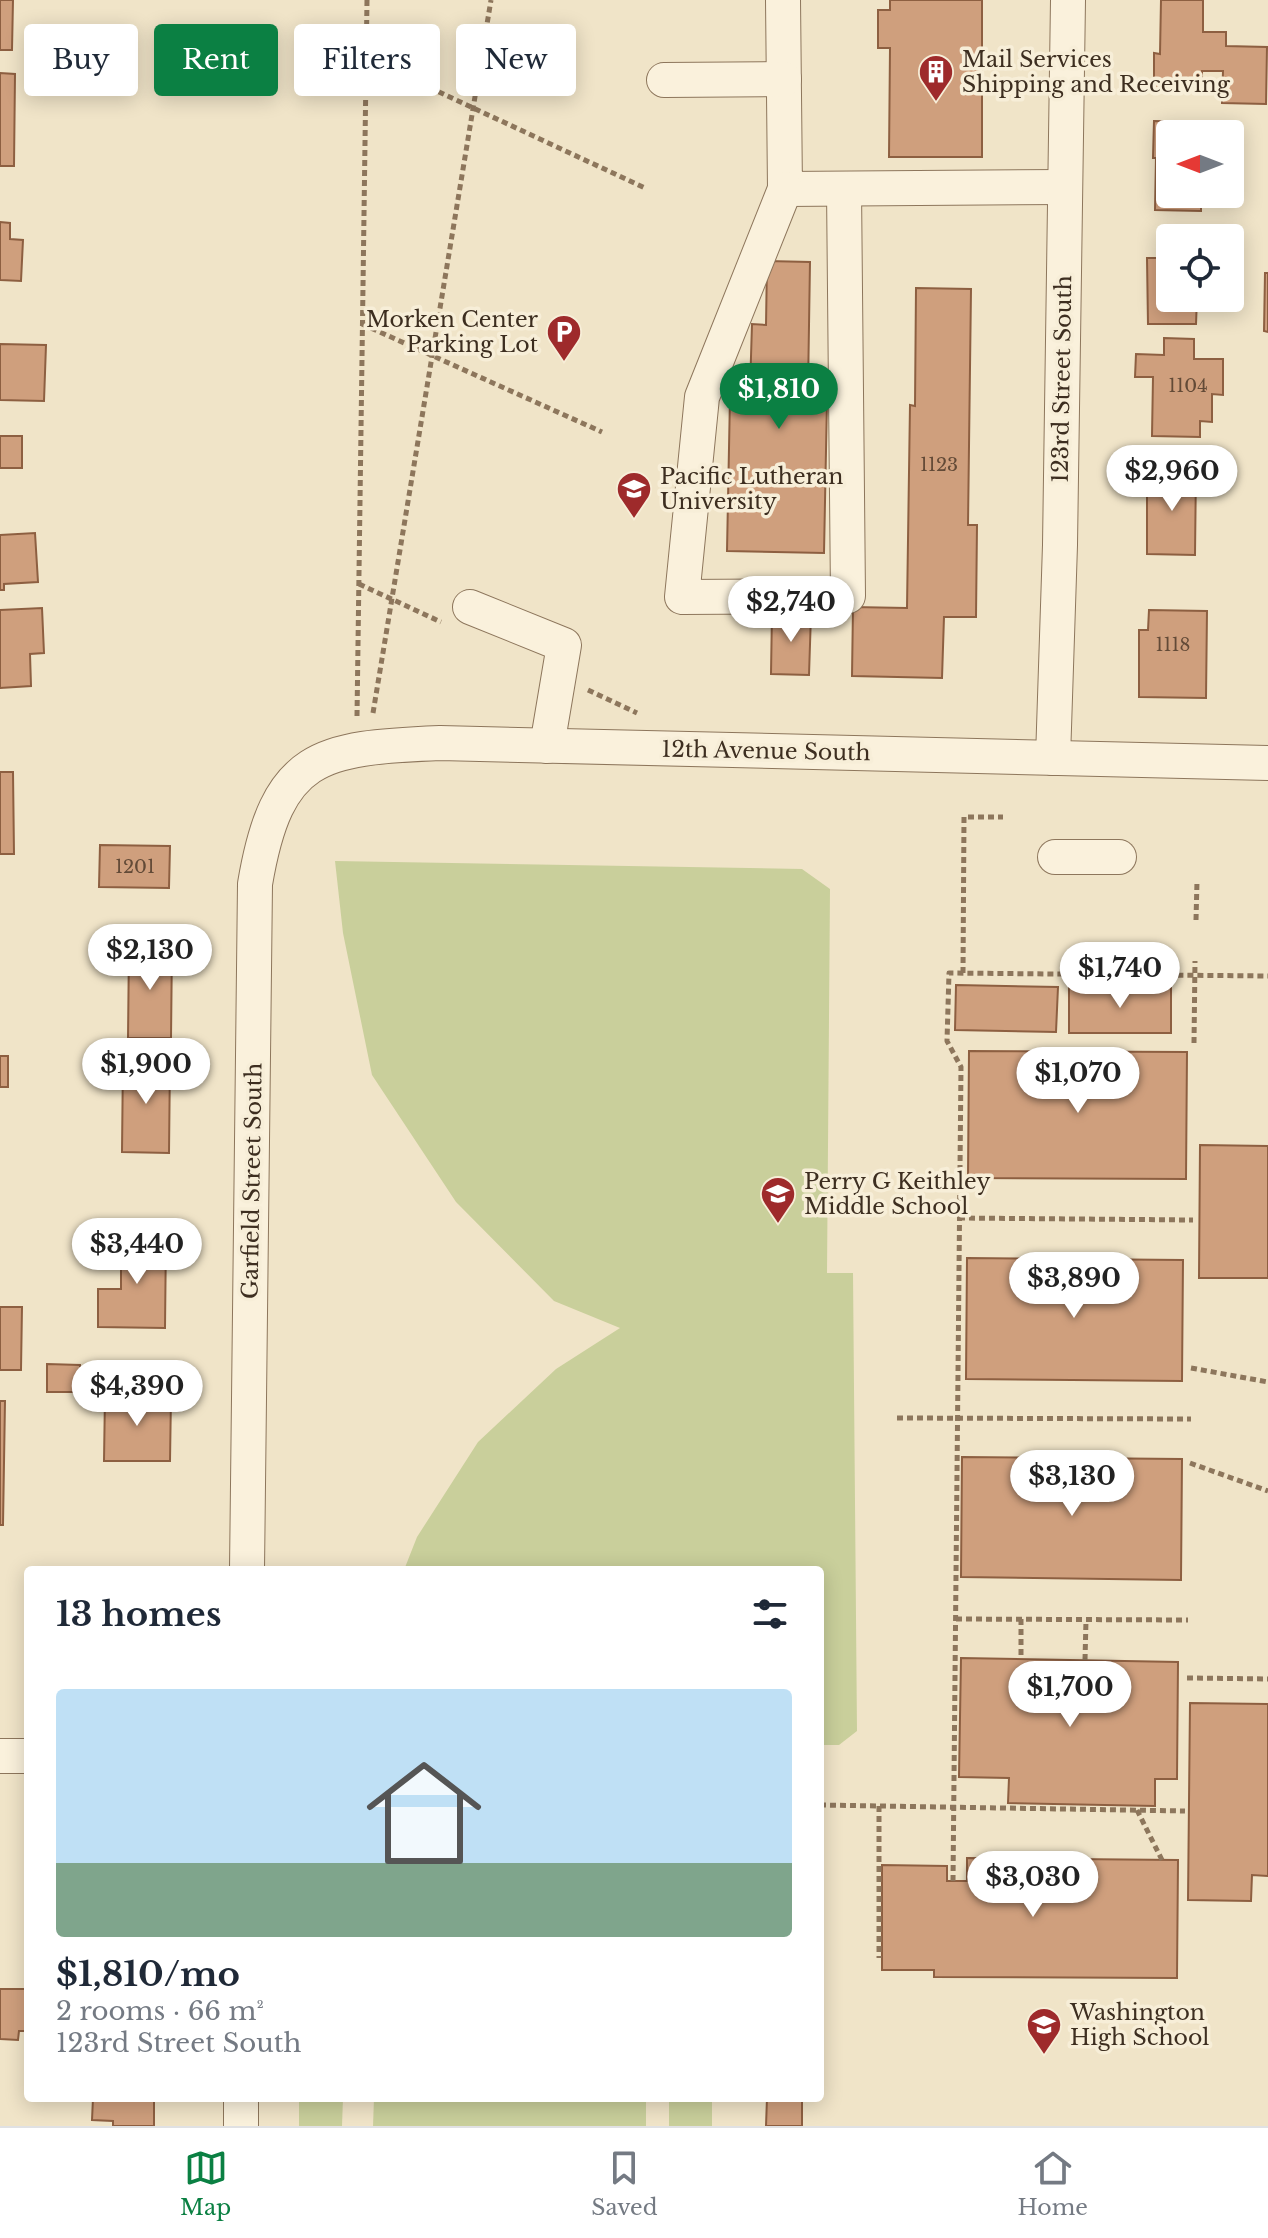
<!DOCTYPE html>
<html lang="en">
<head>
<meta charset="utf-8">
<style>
  :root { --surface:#fff; --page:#f6f6f7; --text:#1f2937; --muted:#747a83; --line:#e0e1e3; --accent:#0b8043 }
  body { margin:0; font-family:"Libre Baskerville",serif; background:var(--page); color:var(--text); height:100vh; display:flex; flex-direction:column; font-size:30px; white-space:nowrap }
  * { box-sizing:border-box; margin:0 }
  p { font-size:26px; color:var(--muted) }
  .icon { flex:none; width:44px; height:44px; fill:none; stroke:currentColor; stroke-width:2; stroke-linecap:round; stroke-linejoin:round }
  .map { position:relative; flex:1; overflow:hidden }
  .side { position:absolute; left:24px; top:1566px; width:800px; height:536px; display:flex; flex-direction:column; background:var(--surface); border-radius:8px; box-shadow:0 4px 20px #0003 }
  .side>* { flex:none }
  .hud { position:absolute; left:24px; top:24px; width:800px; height:72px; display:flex; gap:16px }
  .needle { width:52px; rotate:270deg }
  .buttons { position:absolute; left:1156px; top:120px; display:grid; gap:16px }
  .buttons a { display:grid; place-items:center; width:88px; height:88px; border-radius:8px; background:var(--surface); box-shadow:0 4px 20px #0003; font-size:40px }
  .price { position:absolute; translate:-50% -68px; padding:0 18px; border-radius:28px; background:#fff; color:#222; font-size:26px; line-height:52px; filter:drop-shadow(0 2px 4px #0008) }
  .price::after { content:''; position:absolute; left:50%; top:48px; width:24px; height:18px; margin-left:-12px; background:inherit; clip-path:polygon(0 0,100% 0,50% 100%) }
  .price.active { background:var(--accent); color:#fff }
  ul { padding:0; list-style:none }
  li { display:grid; align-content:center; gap:16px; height:424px; padding:0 32px }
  li span { display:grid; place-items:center; height:248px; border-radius:8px; color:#555 }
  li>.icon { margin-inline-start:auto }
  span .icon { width:144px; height:144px; fill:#fffc; stroke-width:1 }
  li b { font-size:34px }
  h2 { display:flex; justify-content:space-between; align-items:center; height:96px; padding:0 32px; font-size:34px }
  .pill { padding:0 28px; border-radius:8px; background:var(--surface); box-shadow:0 4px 20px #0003; font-size:28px; line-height:72px }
  .pill.active { background:var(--accent); color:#fff }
  .menu { display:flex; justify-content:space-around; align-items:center; height:112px; border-top:2px solid var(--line); background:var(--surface); font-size:22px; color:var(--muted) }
  .menu a { display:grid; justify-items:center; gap:4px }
  .menu .active { color:var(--accent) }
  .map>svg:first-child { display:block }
  .green { fill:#c9cf9b }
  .building { fill:#cf9f7d; stroke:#8d5f41; stroke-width:2 }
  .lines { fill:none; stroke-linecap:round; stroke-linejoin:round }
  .minor-casing { stroke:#8d765c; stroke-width:36 }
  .path { stroke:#8d765c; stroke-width:5; stroke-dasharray:6 4; stroke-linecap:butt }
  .minor { stroke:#faf1dc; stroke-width:34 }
  .labels { text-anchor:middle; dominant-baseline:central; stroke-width:7; stroke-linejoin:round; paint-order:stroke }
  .number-label { font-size:18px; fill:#624a37 }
  .poi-label { font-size:22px; fill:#3d2e20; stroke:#f7eed8; text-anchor:start }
  .street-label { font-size:22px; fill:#3d2e20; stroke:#f7eed8 }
</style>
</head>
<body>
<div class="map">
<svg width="1268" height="2126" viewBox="0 0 1268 2126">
  <rect width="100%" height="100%" fill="#f0e4c8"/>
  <!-- green -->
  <g class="green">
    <polygon points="335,861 802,869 830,889 827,1273 853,1273 857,1731 839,1745 820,1745 820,1570 404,1570 417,1537 478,1442 556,1369 620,1328 554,1301 456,1202 372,1075 343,933"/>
    <polygon points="299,2098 343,2098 342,2126 299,2126"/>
    <polygon points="374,2098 646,2098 646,2126 373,2126"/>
    <rect x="669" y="2098" width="43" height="28"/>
  </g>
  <!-- building -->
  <g class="building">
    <polygon points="0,0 13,0 12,50 0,50"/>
    <polygon points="890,0 982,0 982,157 889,157 890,48 878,48 878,10 890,10"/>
    <polygon points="1161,0 1203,0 1203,32 1226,32 1226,46 1267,47 1266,104 1222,103 1223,71 1202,71 1202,91 1154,90 1154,53 1160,54"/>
    <polygon points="0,73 15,74 14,166 0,166"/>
    <polygon points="1154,121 1203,122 1202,134 1170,134 1170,194 1201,194 1201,211 1155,210 1156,158 1153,158"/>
    <polygon points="0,222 10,223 10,239 23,240 21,281 0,280"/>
    <polygon points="1157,236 1197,237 1170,238 1170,298 1197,298 1196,324 1148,324 1147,258 1157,258"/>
    <polygon points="767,261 810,262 808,389 795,389 795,400 827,400 824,553 727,551 730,397 763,398 763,389 750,389 752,324 766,325"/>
    <polygon points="1265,273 1268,273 1268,332 1264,331"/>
    <polygon points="916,288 971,289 968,525 977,525 976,617 944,617 942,678 852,676 853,607 907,608 910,405 915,406"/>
    <polygon points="1164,338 1194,339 1194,359 1223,359 1223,395 1212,394 1212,422 1200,421 1200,437 1152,436 1153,377 1135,377 1136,354 1164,355"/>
    <polygon points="0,344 46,345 44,401 0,400"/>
    <rect x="0" y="436" width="22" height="32"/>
    <polygon points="1156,468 1196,468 1195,555 1147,554 1147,488 1155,488"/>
    <polygon points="35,533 38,582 4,584 4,590 0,590 0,535"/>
    <polygon points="42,608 44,653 30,654 31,686 0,688 0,610"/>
    <polygon points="1149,610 1207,611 1206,698 1139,697 1139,630 1148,630"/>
    <polygon points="772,612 811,614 809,675 771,674"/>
    <polygon points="0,772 13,772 14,854 0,854"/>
    <polygon points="100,845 170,846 169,888 99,887"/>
    <polygon points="129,945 172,945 171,1038 128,1038"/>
    <polygon points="956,985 1058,987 1056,1032 955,1030"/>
    <rect x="1069" y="987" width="102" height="46"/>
    <polygon points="969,1051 1187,1052 1186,1179 968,1178"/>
    <rect x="0" y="1056" width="8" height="31"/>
    <polygon points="123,1058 170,1059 169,1153 122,1152"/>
    <polygon points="1200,1145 1268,1146 1268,1278 1199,1278"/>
    <polygon points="121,1235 166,1235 165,1328 98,1327 98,1289 121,1289"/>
    <polygon points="967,1258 1183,1260 1182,1381 966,1379"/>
    <polygon points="0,1307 22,1307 21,1370 0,1370"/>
    <polygon points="47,1364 80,1365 80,1392 47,1392"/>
    <polygon points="105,1395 171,1396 170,1461 104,1461"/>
    <polygon points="0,1401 5,1401 3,1525 0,1525"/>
    <polygon points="962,1457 1182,1459 1181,1580 961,1577"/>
    <polygon points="961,1658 1178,1662 1177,1779 1155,1779 1155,1806 1008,1803 1009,1778 959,1777"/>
    <polygon points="1190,1703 1268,1704 1268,1876 1252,1875 1251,1901 1188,1900"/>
    <polygon points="967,1858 1178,1860 1177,1978 934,1977 934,1970 882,1970 882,1865 947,1866 947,1881 967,1881"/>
    <polygon points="0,1989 28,1989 28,2031 19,2031 18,2040 0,2039"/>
    <polygon points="93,2098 154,2098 154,2126 113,2126 113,2121 92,2120"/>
    <polygon points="767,2098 802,2098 802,2126 766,2126"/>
  </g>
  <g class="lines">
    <defs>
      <g id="minor">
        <polyline points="783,0 785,189 1065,187"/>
        <polyline points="664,80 784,79"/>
        <polyline points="785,189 702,397 682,597 848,596 844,189"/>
        <polyline points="470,607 564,645 547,746"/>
        <polyline points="1053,758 1060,545 1068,0"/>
        <polyline points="1055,857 1119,857"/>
        <path d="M247,1570l8,-686c22,-130 64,-136 185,-141l828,20"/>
        <polyline points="0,1756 28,1756"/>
        <polyline points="241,2126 241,2098"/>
      </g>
    </defs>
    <!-- minor casing -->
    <use href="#minor" class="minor-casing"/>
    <!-- path -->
    <g class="path">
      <polyline points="366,58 645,188"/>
      <polyline points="362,324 602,432"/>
      <polyline points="359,584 441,622"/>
      <polyline points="588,690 637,713"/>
      <polyline points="373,713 491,0"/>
      <polyline points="357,716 367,0"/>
      <polyline points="1196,920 1197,881"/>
      <polyline points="963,973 964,817 1003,817"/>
      <polyline points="1194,1043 1195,961"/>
      <polyline points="959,1218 1193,1220"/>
      <polyline points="1191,1368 1268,1382"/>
      <polyline points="897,1418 1191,1419"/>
      <polyline points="1190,1463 1268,1491"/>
      <polyline points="956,1619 1188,1620"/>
      <polyline points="1021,1619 1021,1659"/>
      <polyline points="1085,1660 1086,1620"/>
      <polyline points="1187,1678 1268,1679"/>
      <polyline points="820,1805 1185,1811"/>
      <polyline points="879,1806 879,1958"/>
      <polyline points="1137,1810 1162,1860"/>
      <polyline points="953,1881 961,1067 947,1041 949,973 1268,976"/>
    </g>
    <!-- minor -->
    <use href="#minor" class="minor"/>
  </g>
  <!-- icons -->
  <defs>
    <symbol id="building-pin" viewBox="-11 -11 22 30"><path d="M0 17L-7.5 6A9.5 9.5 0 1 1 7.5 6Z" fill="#9e2a2b" stroke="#f7eed8"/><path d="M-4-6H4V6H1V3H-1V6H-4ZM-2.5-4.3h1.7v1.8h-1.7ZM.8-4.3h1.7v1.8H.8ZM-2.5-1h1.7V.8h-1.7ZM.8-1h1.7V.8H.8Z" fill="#fff"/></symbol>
    <symbol id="parking-pin" viewBox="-11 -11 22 30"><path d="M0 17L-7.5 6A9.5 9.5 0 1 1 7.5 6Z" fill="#9e2a2b" stroke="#f7eed8"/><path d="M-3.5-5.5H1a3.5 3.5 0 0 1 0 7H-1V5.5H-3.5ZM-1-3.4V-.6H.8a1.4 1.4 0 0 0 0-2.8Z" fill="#fff"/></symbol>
    <symbol id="university-pin" viewBox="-11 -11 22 30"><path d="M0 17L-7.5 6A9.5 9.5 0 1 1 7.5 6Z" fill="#9e2a2b" stroke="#f7eed8"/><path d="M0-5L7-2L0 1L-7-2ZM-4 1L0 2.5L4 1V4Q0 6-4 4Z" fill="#fff"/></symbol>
    <symbol id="school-pin" viewBox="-11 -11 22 30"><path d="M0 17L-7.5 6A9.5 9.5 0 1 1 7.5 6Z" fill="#9e2a2b" stroke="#f7eed8"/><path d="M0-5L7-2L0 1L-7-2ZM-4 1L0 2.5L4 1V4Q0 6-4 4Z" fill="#fff"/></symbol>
  </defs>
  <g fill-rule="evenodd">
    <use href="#building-pin" x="916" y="52" width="40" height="54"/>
    <use href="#parking-pin" x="544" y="312" width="40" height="54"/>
    <use href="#university-pin" x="614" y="469" width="40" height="54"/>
    <use href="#school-pin" x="758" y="1174" width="40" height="54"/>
    <use href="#school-pin" x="1024" y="2005" width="40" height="54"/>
  </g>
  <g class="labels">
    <!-- number labels -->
    <g class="number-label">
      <text x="1188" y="386">1104</text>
      <text x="939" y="465">1123</text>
      <text x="1173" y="645">1118</text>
      <text x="135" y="867">1201</text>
    </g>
    <!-- poi labels -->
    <g class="poi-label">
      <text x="962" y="59">Mail Services<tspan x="962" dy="25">Shipping and Receiving</tspan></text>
      <text x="538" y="319" text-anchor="end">Morken Center<tspan x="538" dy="25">Parking Lot</tspan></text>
      <text x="660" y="476">Pacific Lutheran<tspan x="660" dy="25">University</tspan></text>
      <text x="804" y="1181">Perry G Keithley<tspan x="804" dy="25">Middle School</tspan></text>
      <text x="1070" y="2012">Washington<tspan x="1070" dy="25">High School</tspan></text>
    </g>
    <!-- street labels -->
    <g class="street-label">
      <text transform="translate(1062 379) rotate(-89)">123rd Street South</text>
      <text transform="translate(766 751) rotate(1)">12th Avenue South</text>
      <text transform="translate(252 1181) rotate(-89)">Garfield Street South</text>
    </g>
  </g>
</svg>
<div class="buttons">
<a><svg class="needle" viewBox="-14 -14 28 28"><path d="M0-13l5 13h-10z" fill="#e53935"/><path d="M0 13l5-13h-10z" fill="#747a83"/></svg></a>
<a><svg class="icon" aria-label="locate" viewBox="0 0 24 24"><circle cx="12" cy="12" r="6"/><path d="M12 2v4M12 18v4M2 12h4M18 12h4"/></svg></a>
</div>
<b class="price active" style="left:779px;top:431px">$1,810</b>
<b class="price" style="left:1172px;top:513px">$2,960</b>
<b class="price" style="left:791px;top:644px">$2,740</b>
<b class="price" style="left:150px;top:992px">$2,130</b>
<b class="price" style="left:1120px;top:1010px">$1,740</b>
<b class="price" style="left:146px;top:1106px">$1,900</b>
<b class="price" style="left:1078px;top:1115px">$1,070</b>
<b class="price" style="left:137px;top:1286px">$3,440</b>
<b class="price" style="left:1074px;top:1320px">$3,890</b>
<b class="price" style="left:137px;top:1428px">$4,390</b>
<b class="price" style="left:1072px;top:1518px">$3,130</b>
<b class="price" style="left:1070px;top:1729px">$1,700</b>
<b class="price" style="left:1033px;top:1919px">$3,030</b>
<div class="hud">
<a class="pill">Buy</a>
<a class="pill active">Rent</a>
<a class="pill">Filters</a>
<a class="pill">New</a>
</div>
<section class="side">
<h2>13 homes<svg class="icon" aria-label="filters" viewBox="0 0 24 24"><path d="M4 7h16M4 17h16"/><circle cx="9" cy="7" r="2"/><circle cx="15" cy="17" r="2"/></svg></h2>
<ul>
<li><span style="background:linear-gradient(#bfe0f5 70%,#7fa58c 0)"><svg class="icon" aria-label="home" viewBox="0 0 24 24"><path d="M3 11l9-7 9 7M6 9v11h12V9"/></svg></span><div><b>$1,810/mo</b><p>2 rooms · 66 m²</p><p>123rd Street South</p></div></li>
</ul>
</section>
</div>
<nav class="menu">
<a class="active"><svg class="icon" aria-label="map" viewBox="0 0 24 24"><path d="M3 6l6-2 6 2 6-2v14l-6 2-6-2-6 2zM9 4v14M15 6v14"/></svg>Map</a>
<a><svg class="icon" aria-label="saved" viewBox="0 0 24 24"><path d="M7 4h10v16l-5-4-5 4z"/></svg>Saved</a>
<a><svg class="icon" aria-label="home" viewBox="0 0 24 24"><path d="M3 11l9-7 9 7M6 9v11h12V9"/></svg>Home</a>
</nav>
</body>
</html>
